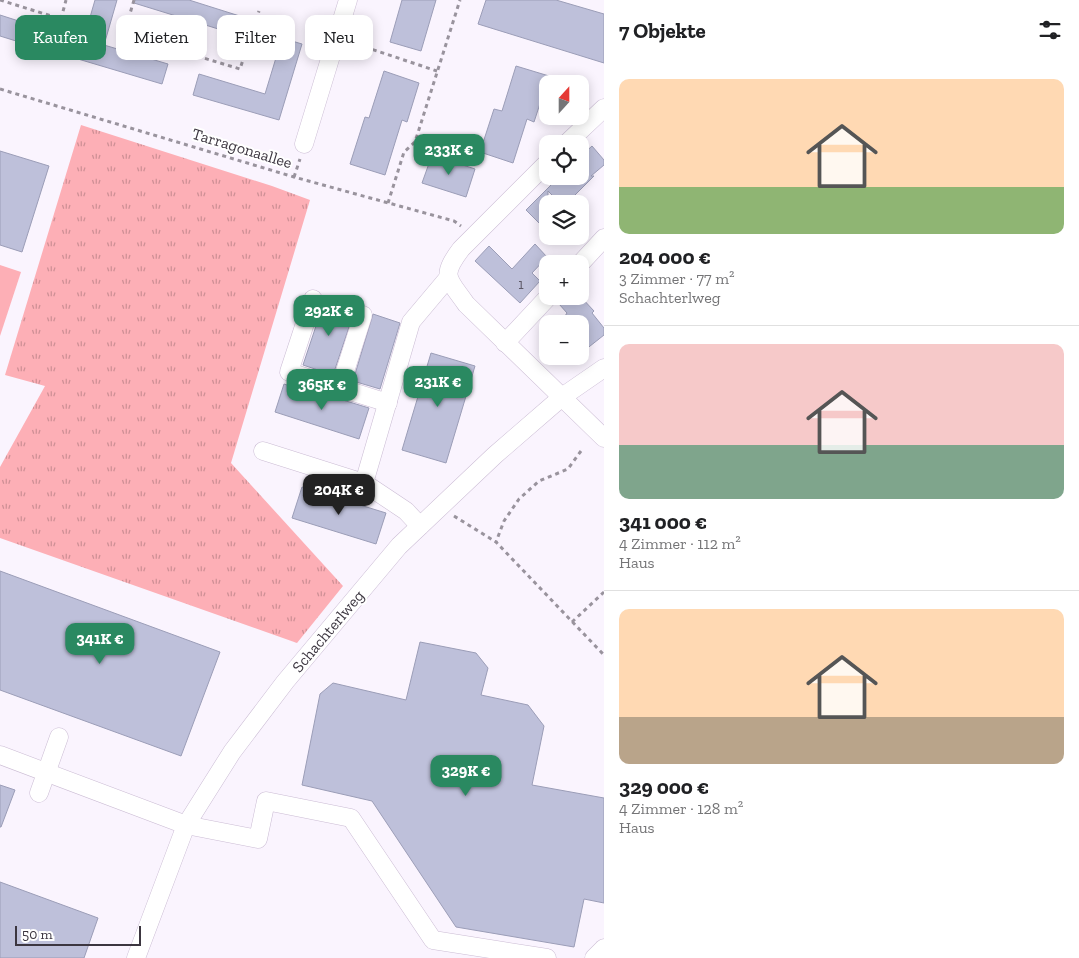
<!DOCTYPE html>
<html lang="de">
<head>
<meta charset="utf-8">
<style>
  :root { --surface:#fff; --page:#f6f6f6; --text:#202124; --muted:#757577; --line:#e0e0e0; --accent:#2a8961 }
  body { margin:0; font-family:"Zilla Slab",serif; background:var(--page); color:var(--text); height:100vh; display:flex; flex-direction:column; font-size:19px; white-space:nowrap }
  * { box-sizing:border-box; margin:0 }
  p { font-size:16px; color:var(--muted) }
  .icon { flex:none; width:28px; height:28px; fill:none; stroke:currentColor; stroke-width:2; stroke-linecap:round; stroke-linejoin:round }
  .map { position:relative; flex:1; overflow:hidden }
  .details { display:flex; flex-direction:column; background:var(--surface); width:475px }
  .details>* { flex:none }
  .guide { position:absolute; left:15px; top:15px; width:475px; height:45px; display:flex; gap:10px }
  .needle { width:32px; rotate:21deg }
  .controls { position:absolute; left:539px; top:75px; display:grid; gap:10px }
  .controls a { display:grid; place-items:center; width:50px; height:50px; border-radius:10px; background:var(--surface); box-shadow:0 2px 12px #0003; font-size:25px }
  .scale { position:absolute; left:15px; bottom:12px; width:126px; box-sizing:border-box; padding-left:5px; border:2px solid #3c3640; border-top:0; font-size:14px; line-height:18px; white-space:nowrap; color:#3c3640; -webkit-text-stroke:4px #fff; paint-order:stroke }
  .price { position:absolute; translate:-50% -42px; padding:0 11px; border-radius:10px; background:var(--accent); color:#fff; font-size:16px; line-height:32px; filter:drop-shadow(0 1px 2px #0008) }
  .price::after { content:''; position:absolute; left:50%; top:30px; width:15px; height:11px; margin-left:-8px; background:inherit; clip-path:polygon(0 0,100% 0,50% 100%) }
  .price.on { background:#222; color:#fff }
  ul { padding:0; list-style:none }
  li { display:grid; align-content:center; gap:10px; height:265px; padding:0 15px }
  li+li { border-top:1px solid var(--line) }
  li span { display:grid; place-items:center; height:155px; border-radius:10px; color:#555 }
  li>.icon { margin-inline-start:auto }
  span .icon { width:90px; height:90px; fill:#fffc; stroke-width:1 }
  li b { font-size:21px }
  h2 { display:flex; justify-content:space-between; align-items:center; height:60px; padding:0 15px; font-size:21px }
  .chip { padding:0 18px; border-radius:10px; background:var(--surface); box-shadow:0 2px 12px #0003; font-size:18px; line-height:45px }
  .chip.on { background:var(--accent); color:#fff }
  main { display:flex; flex:1; min-height:0 }
  .map>svg:first-child { display:block }
  .grass { fill:url(#grass-tufts) }
  .garden { fill:#fdafb6 }
  .building { fill:#bec0da; stroke:#9b9db7 }
  .lines { fill:none; stroke-linecap:round; stroke-linejoin:round }
  .minor-casing { stroke:#cbbcd4; stroke-width:19 }
  .path { stroke:#99939d; stroke-width:3; stroke-dasharray:4 4; stroke-linecap:butt }
  .minor { stroke:#fff; stroke-width:18 }
  .labels { text-anchor:middle; dominant-baseline:central; stroke-width:4; stroke-linejoin:round; paint-order:stroke }
  .number-label { font-size:14px; fill:#5c5866 }
  .street-label { font-size:16px; fill:#3c3640; stroke:#fff }
</style>
</head>
<body>
<main>
<div class="map">
<svg width="604" height="958" viewBox="0 0 604 958">
  <defs>
    <pattern id="grass-tufts" width="24" height="20" patternUnits="userSpaceOnUse" patternTransform="scale(1.25)"><rect width="24" height="20" fill="#fdafb6"/><path d="M3 7l-1-3M5 7V3M7 7l1-3M15 17l-1-3M17 17v-4M19 17l1-3" fill="none" stroke="#ce8f95"/></pattern>
  </defs>
  <rect width="100%" height="100%" fill="#faf4fe"/>
  <!-- grass -->
  <polygon class="grass" points="81,125 272,186 310,200 231,463 343,586 297,643 0,538 0,467 45,386 5,375"/>
  <!-- garden -->
  <polygon class="garden" points="0,265 21,272 0,336"/>
  <!-- building -->
  <g class="building">
    <polygon points="95,0 117,0 104,45 168,64 162,84 78,59"/>
    <polygon points="135,0 189,0 246,18 241,36 134,3"/>
    <polygon points="402,0 436,0 421,51 390,42"/>
    <polygon points="486,0 556,0 604,14 604,63 478,24"/>
    <polygon points="0,15 50,31 45,50 0,36"/>
    <polygon points="282,38 302,44 279,120 193,95 199,74 265,94"/>
    <polygon points="516,66 549,76 534,122 527,119 513,163 480,152 494,109 502,111"/>
    <polygon points="384,71 419,83 407,122 402,120 385,175 350,164 365,117 369,118"/>
    <polygon points="592,146 604,160 604,165 591,176 594,176 566,204 561,204 548,191 548,232 526,210 560,176 580,176 580,157"/>
    <polygon points="0,151 49,166 22,252 0,245"/>
    <polygon points="432,155 475,169 466,197 422,183"/>
    <polygon points="535,244 547,257 532,273 540,281 520,303 475,261 489,246 512,269"/>
    <polygon points="568,296 580,296 594,311 592,313 604,328 604,335 580,354 580,324 572,324 565,316 567,313 559,304"/>
    <polygon points="325,299 355,309 333,375 303,365"/>
    <polygon points="373,314 400,323 380,389 353,381"/>
    <polygon points="431,353 475,366 446,463 402,450"/>
    <polygon points="284,384 296,388 297,386 369,408 359,439 275,412"/>
    <polygon points="302,487 386,513 376,544 292,518"/>
    <polygon points="0,571 220,652 181,756 0,690"/>
    <polygon points="420,642 476,653 488,668 481,695 528,705 544,726 532,785 604,798 604,903 584,899 574,947 456,927 372,801 302,785 320,694 333,683 406,700"/>
    <polygon points="0,785 15,790 1,827 0,827"/>
    <polygon points="0,882 98,918 84,958 0,958"/>
  </g>
  <g class="lines">
    <defs>
      <g id="minor">
        <polyline points="304,144 348,0"/>
        <polyline points="566,144 604,108"/>
        <path d="M548,162l-87,87c-21,28 -13,29 5,55l138,134"/>
        <polyline points="580,264 604,238"/>
        <polyline points="313,299 289,372 388,403"/>
        <polyline points="505,343 549,296"/>
        <polyline points="340,387 363,315"/>
        <polyline points="263,451 364,483"/>
        <polyline points="420,526 406,511 364,483 411,322 448,278"/>
        <polyline points="0,755 186,825 258,839 266,801 351,818 433,940 547,958"/>
        <polyline points="39,793 59,737"/>
        <polyline points="136,958 186,825 232,752 285,682 399,546 495,455 562,397 604,368"/>
        <polyline points="594,958 604,948"/>
      </g>
    </defs>
    <!-- minor casing -->
    <use href="#minor" class="minor-casing"/>
    <!-- path -->
    <g class="path">
      <polyline points="0,0 61,19 66,0"/>
      <polyline points="134,0 124,34 240,69 259,11"/>
      <polyline points="350,42 437,71"/>
      <polyline points="0,89 294,177 454,221 461,226"/>
      <polyline points="294,177 300,159"/>
      <polyline points="388,203 404,152 415,142 460,0"/>
      <polyline points="581,451 568,469 539,481 519,499 504,521 496,542 604,655"/>
      <polyline points="454,516 496,542"/>
      <polyline points="572,622 604,592"/>
    </g>
    <!-- minor -->
    <use href="#minor" class="minor"/>
  </g>
  <g class="labels">
    <!-- number labels -->
    <g class="number-label">
      <text x="521" y="284">1</text>
    </g>
    <!-- street labels -->
    <g class="street-label">
      <text transform="translate(242 148) rotate(17)">Tarragonaallee</text>
      <text transform="translate(328 631) rotate(-50)">Schachterlweg</text>
    </g>
  </g>
</svg>
<div class="controls">
<a><svg class="needle" viewBox="-14 -14 28 28"><path d="M0-13l5 13h-10z" fill="#e53935"/><path d="M0 13l5-13h-10z" fill="#757577"/></svg></a>
<a><svg class="icon" aria-label="locate" viewBox="0 0 24 24"><circle cx="12" cy="12" r="6"/><path d="M12 2v4M12 18v4M2 12h4M18 12h4"/></svg></a>
<a><svg class="icon" aria-label="layers" viewBox="0 0 24 24"><path d="M12 4l9 5-9 5-9-5zM3 14l9 5 9-5"/></svg></a>
<a>+</a>
<a>−</a>
</div>
<div class="scale">50 m</div>
<b class="price" style="left:449px;top:176px">233K €</b>
<b class="price" style="left:329px;top:337px">292K €</b>
<b class="price" style="left:438px;top:408px">231K €</b>
<b class="price" style="left:322px;top:411px">365K €</b>
<b class="price on" style="left:339px;top:516px">204K €</b>
<b class="price" style="left:100px;top:665px">341K €</b>
<b class="price" style="left:466px;top:797px">329K €</b>
<div class="guide">
<a class="chip on">Kaufen</a>
<a class="chip">Mieten</a>
<a class="chip">Filter</a>
<a class="chip">Neu</a>
</div>
</div>
<section class="details">
<h2>7 Objekte<svg class="icon" aria-label="filters" viewBox="0 0 24 24"><path d="M4 7h16M4 17h16"/><circle cx="9" cy="7" r="2"/><circle cx="15" cy="17" r="2"/></svg></h2>
<ul>
<li><span style="background:linear-gradient(#ffd9b3 70%,#8fb573 0)"><svg class="icon" aria-label="home" viewBox="0 0 24 24"><path d="M3 11l9-7 9 7M6 9v11h12V9"/></svg></span><div><b>204 000 €</b><p>3 Zimmer · 77 m²</p><p>Schachterlweg</p></div></li>
<li><span style="background:linear-gradient(#f6c9c9 65%,#7fa58c 0)"><svg class="icon" aria-label="home" viewBox="0 0 24 24"><path d="M3 11l9-7 9 7M6 9v11h12V9"/></svg></span><div><b>341 000 €</b><p>4 Zimmer · 112 m²</p><p>Haus</p></div></li>
<li><span style="background:linear-gradient(#ffd9b3 70%,#b9a48a 0)"><svg class="icon" aria-label="home" viewBox="0 0 24 24"><path d="M3 11l9-7 9 7M6 9v11h12V9"/></svg></span><div><b>329 000 €</b><p>4 Zimmer · 128 m²</p><p>Haus</p></div></li>
</ul>
</section>
</main>
</body>
</html>
